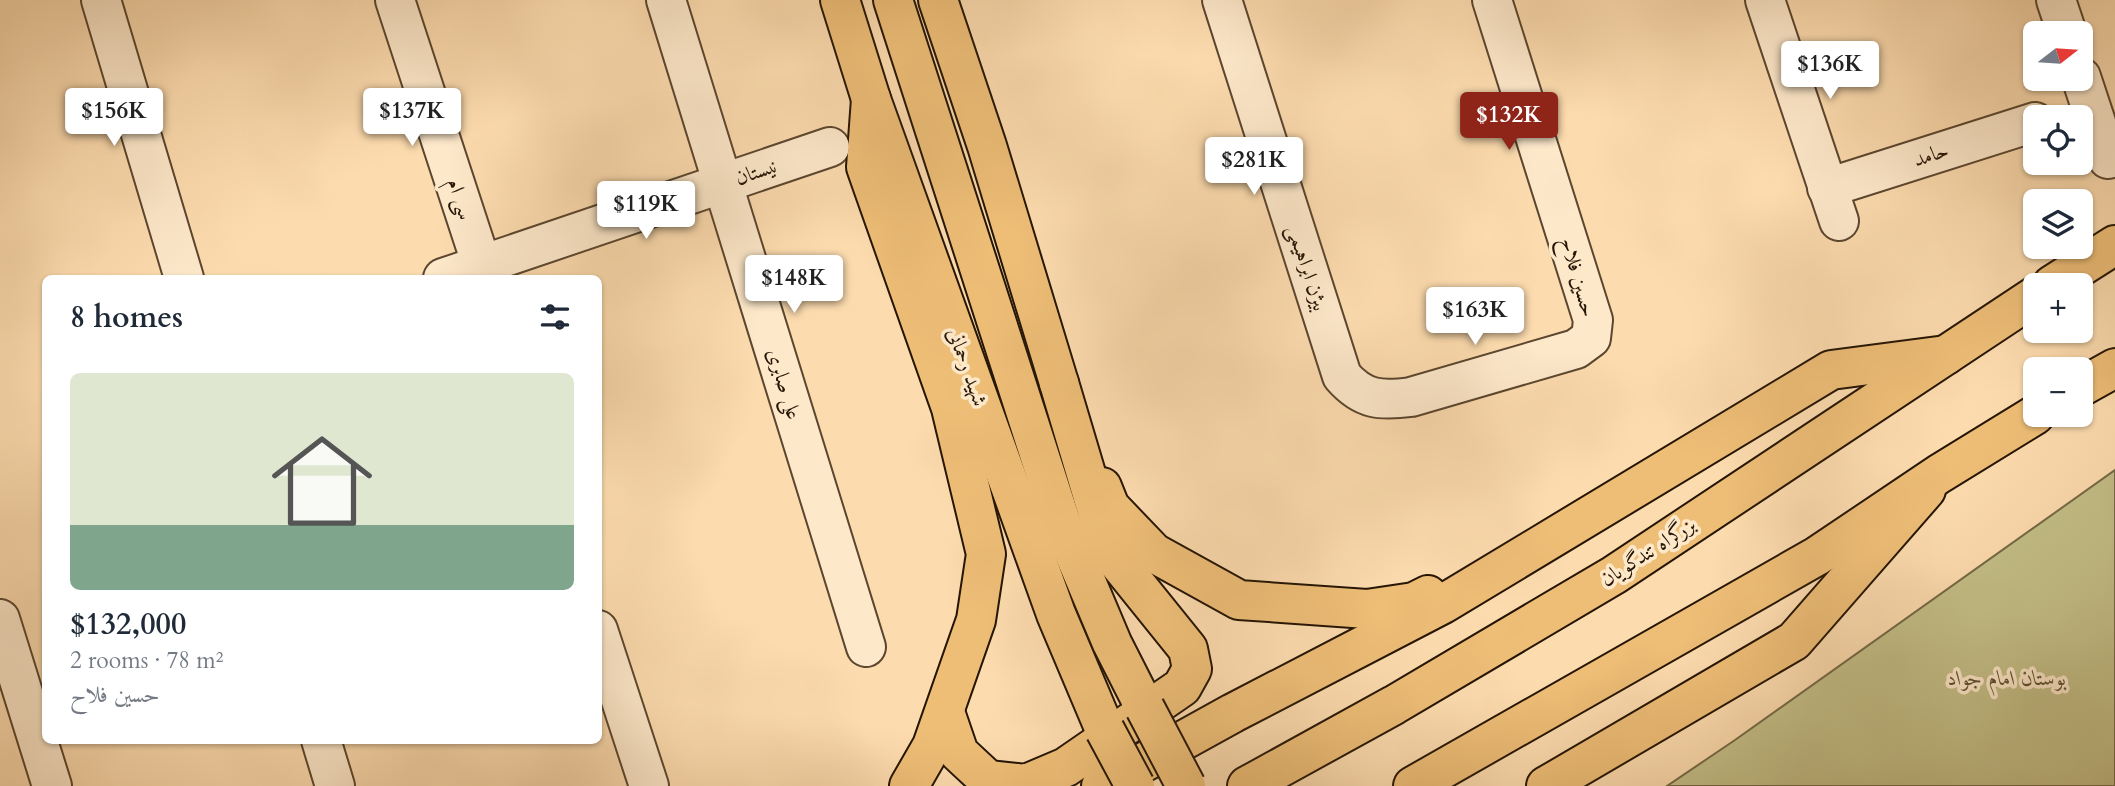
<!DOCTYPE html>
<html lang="en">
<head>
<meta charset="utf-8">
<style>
  :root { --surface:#fff; --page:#f2f2f3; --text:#1f2937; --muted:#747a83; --accent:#8f2418 }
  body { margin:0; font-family:Cardo,Amiri,serif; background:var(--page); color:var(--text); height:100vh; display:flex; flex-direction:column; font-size:26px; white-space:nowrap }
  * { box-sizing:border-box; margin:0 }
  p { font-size:23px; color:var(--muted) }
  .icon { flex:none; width:38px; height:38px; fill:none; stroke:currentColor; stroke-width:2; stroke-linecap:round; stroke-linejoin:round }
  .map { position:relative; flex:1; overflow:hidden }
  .details { position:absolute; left:42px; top:275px; width:560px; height:469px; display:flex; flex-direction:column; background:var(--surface); border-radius:10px; box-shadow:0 2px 5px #0004 }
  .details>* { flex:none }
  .needle { width:46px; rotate:73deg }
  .buttons { position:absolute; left:2023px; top:21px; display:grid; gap:14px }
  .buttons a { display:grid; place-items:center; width:70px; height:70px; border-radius:10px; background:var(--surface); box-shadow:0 2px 5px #0004; font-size:35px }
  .price { position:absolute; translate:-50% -60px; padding:0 16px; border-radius:7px; background:#fff; color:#222; font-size:23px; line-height:46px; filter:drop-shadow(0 2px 4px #0008) }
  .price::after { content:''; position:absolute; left:50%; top:42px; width:21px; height:16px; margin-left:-10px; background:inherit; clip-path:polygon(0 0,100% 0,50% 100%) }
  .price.active { background:var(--accent); color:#fff }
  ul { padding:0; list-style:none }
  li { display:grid; align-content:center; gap:14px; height:371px; padding:0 28px }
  li span { display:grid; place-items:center; height:217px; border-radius:10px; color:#555 }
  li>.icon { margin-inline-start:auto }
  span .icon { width:126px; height:126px; fill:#fffc; stroke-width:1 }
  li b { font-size:30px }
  h2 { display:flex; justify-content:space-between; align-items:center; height:84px; padding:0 28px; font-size:30px }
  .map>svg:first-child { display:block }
  .green { fill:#c3be87; stroke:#746a46; stroke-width:2 }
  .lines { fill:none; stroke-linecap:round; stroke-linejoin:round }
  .minor-casing { stroke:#5b462f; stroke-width:42 }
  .major-casing { stroke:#251505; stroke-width:42 }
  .highway-casing { stroke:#251505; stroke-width:42 }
  .minor { stroke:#fde8ca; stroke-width:38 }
  .major { stroke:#eebe77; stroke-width:38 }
  .highway { stroke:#eebe77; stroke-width:38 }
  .major-bridge-casing { stroke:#251505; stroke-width:42; stroke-linecap:butt }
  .major-bridge { stroke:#eebe77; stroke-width:38 }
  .labels { text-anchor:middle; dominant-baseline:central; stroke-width:7; stroke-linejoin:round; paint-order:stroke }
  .street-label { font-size:21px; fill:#251505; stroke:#fde8ca }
  .park-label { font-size:21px; font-style:italic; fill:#5c5032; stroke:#fde8ca }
</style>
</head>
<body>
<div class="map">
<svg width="2115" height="786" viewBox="0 0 2115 786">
  <rect width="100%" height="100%" fill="#fcdbae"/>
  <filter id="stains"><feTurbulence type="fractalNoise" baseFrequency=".00286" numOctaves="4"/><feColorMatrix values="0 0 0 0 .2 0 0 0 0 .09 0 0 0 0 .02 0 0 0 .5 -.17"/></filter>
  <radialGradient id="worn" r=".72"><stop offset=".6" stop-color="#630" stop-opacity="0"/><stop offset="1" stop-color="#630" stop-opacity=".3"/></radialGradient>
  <!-- green -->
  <polygon class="green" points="2115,470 2115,786 1667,786 1735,740"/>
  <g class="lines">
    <defs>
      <g id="minor">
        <polyline points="101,0 184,278"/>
        <polyline points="395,0 486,278"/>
        <polyline points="666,0 866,647"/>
        <path d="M1222,0l120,376c21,24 38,25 69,21l165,-48 15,-11 2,-18 -101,-320"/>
        <polyline points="1765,0 1839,221"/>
        <polyline points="2056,0 2067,33"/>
        <polyline points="2081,77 2108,159"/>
        <polyline points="1827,188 2035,122"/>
        <polyline points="443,278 830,147"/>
        <polyline points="0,619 52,786"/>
        <polyline points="598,630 649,786"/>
        <polyline points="321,740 335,786"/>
      </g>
      <g id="major">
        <polyline points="840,0 871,99 1056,614 1105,730"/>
        <polyline points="893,0 1061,522 1112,643 1145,708"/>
        <polyline points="938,0 987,146 1059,383"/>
        <polyline points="1546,786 1794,641 1926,490"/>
      </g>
      <g id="highway">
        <polyline points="871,99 866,167 951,408 986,554 976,620 932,746 909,786"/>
        <polyline points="2052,285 2115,245"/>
        <polyline points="2081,387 2115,368"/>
        <polyline points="1102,487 1110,507 1154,553 1239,600 1367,609 1414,602 1428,595"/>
        <polyline points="945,712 959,753 988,780 1026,784 1066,767 1182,687 1192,669 1188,649 1109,551 1059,383"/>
        <polyline points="1101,786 1233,713 1443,604 1831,370 1946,355"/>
        <polyline points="1247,786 1394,705 1614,575 2035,296"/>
        <polyline points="1413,786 1817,556 1939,474 2035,415"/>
      </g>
    </defs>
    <!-- minor casing -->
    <use href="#minor" class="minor-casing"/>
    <!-- major casing -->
    <use href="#major" class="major-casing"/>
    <!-- highway casing -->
    <use href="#highway" class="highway-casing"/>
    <!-- minor -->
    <use href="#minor" class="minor"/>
    <!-- major -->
    <use href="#major" class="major"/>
    <!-- highway -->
    <use href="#highway" class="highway"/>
    <defs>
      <g id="major-bridge">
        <polyline points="1145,708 1186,786"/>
        <polyline points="1105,730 1135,786"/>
      </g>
    </defs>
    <!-- major-bridge casing -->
    <use href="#major-bridge" class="major-bridge-casing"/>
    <!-- major-bridge -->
    <use href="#major-bridge" class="major-bridge"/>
  </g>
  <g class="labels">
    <!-- street labels -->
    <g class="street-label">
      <text transform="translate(1931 155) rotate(-18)">حامد</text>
      <text transform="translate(756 172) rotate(-19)">نیستان</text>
      <text transform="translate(460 199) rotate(72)">سی ام</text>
      <text transform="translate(1307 268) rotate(72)">بیژن ابراهیمی</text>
      <text transform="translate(1578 277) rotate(74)">حسین فلاح</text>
      <text transform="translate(967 367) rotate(70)">شهید رحمانی</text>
      <text transform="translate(784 384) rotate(73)">علی صابری</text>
      <text transform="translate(1648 552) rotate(-33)">بزرگراه تندگویان</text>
    </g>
    <!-- park labels -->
    <g class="park-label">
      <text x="2007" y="678">بوستان امام جواد</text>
    </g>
  </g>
  <rect width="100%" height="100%" filter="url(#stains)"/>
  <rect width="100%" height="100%" fill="url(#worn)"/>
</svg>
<div class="buttons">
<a><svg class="needle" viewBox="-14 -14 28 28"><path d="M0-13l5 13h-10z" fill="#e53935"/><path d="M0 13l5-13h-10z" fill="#747a83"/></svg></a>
<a><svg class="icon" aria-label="locate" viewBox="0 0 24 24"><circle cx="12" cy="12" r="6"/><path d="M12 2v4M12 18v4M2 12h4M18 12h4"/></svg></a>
<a><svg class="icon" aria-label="layers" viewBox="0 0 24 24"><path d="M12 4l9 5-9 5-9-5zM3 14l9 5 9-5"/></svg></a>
<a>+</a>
<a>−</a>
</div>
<b class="price" style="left:1830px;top:101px">$136K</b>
<b class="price" style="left:114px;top:148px">$156K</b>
<b class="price" style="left:412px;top:148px">$137K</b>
<b class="price active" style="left:1509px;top:152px">$132K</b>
<b class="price" style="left:1254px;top:197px">$281K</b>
<b class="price" style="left:646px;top:241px">$119K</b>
<b class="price" style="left:794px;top:315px">$148K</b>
<b class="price" style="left:1475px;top:347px">$163K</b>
<section class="details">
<h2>8 homes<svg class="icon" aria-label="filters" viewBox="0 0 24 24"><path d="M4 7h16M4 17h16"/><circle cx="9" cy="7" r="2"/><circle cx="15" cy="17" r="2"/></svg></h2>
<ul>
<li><span style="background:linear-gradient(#dfe7d0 70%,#7fa58c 0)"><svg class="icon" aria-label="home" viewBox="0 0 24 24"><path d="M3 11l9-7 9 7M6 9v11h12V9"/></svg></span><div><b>$132,000</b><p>2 rooms · 78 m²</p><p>حسین فلاح</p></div></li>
</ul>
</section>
</div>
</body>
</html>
